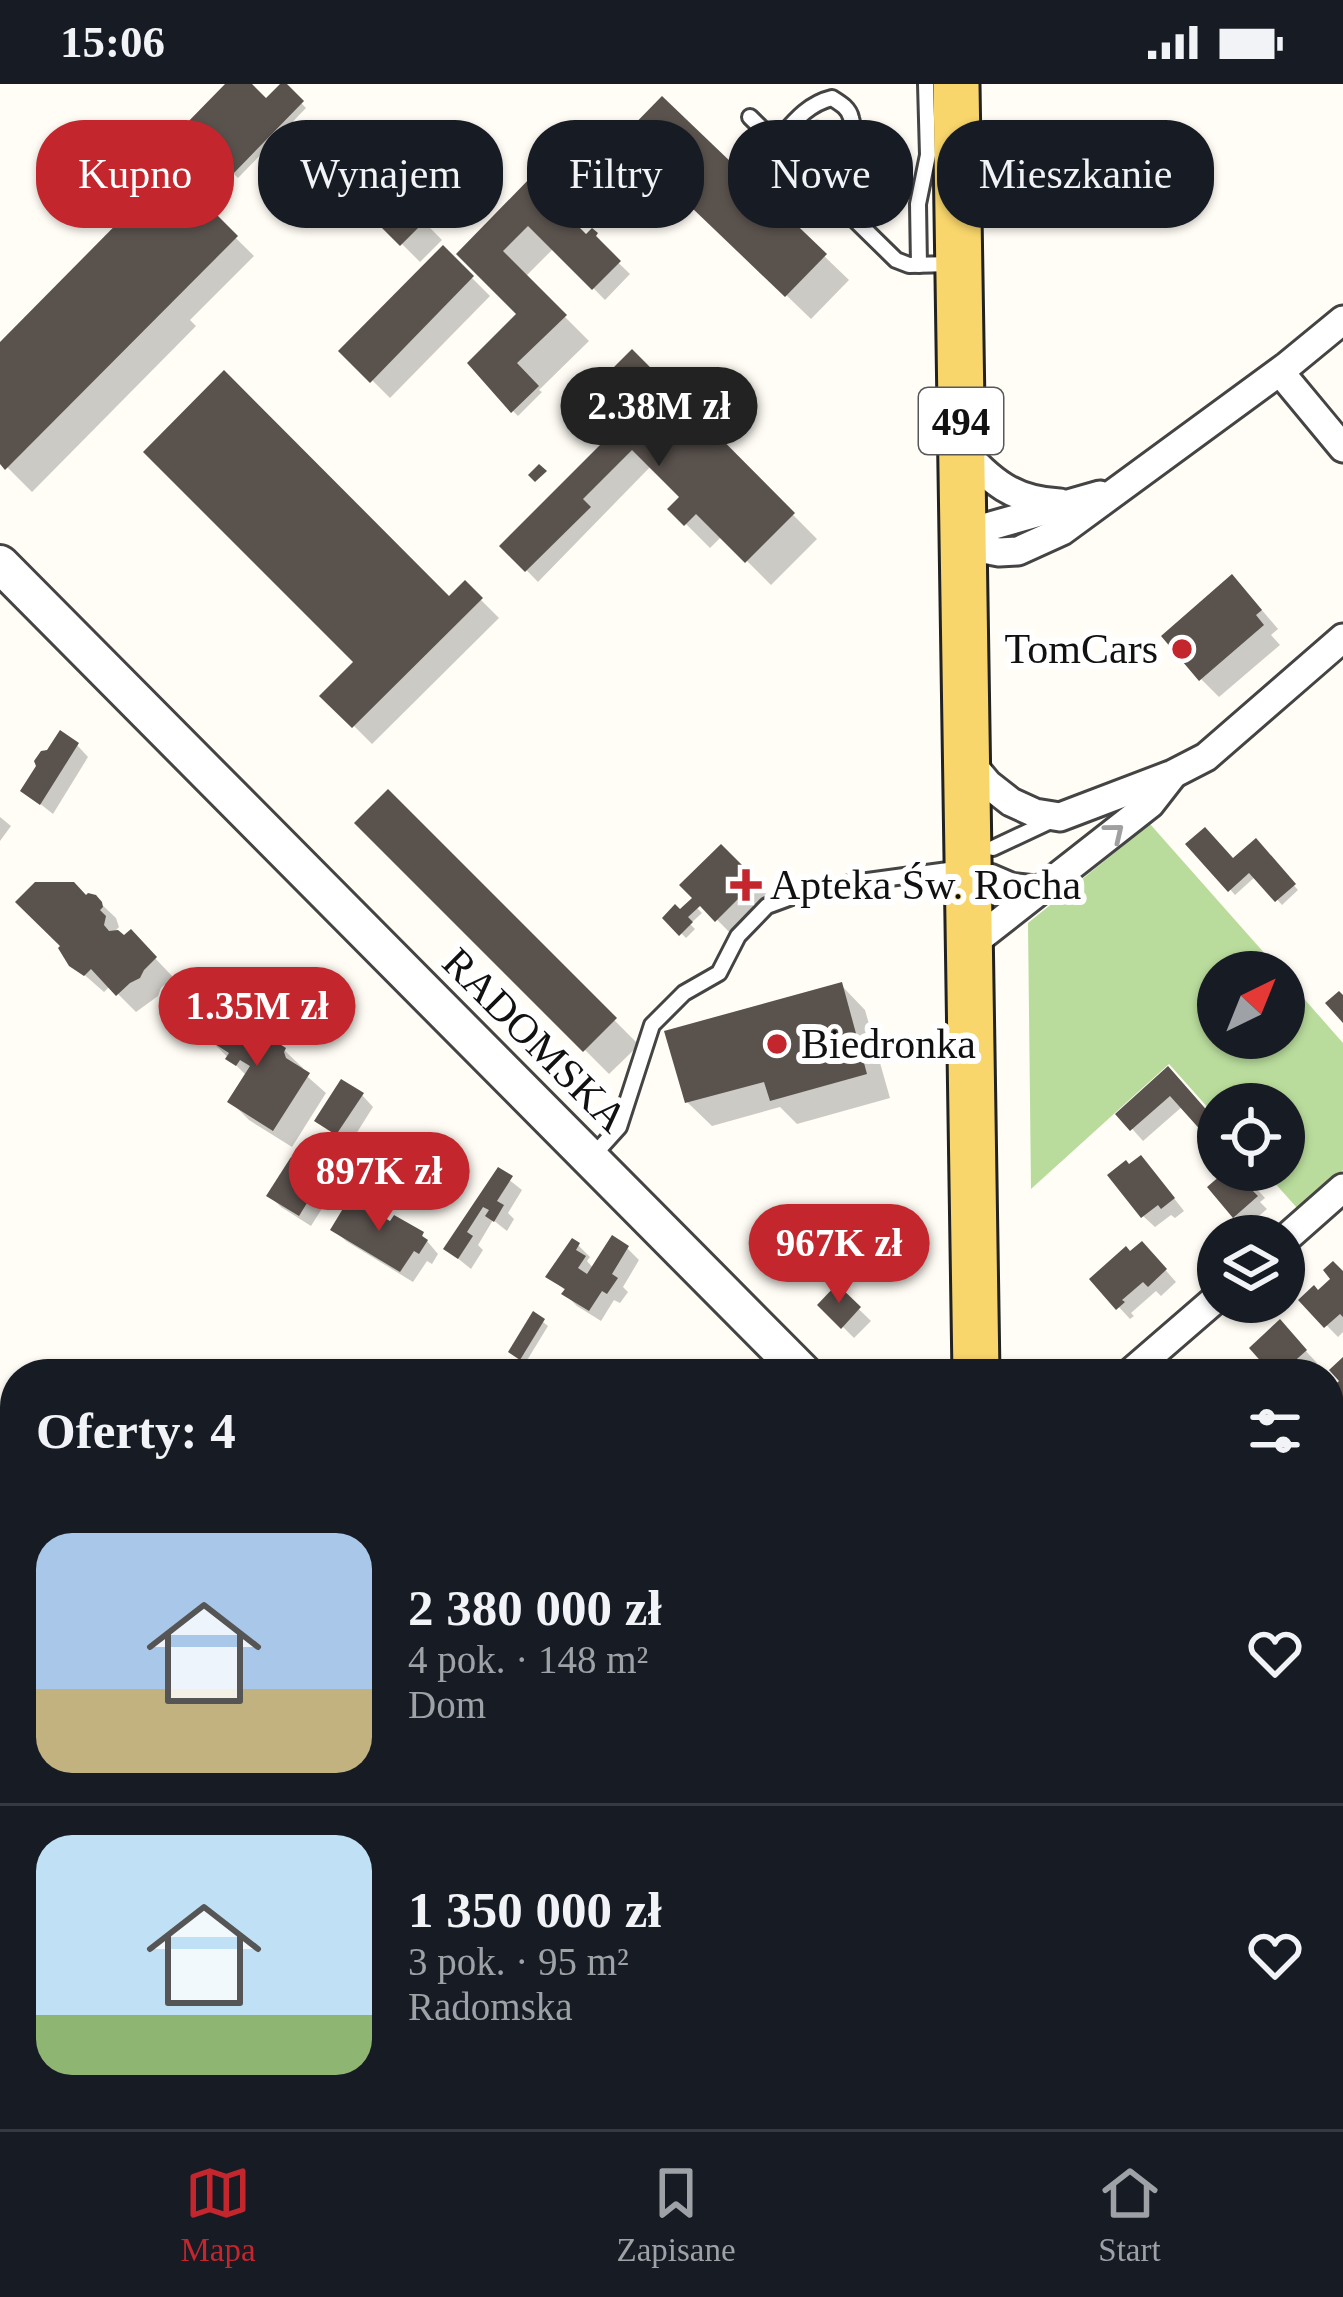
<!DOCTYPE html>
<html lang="pl">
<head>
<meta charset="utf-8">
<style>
  :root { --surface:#171b24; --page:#242831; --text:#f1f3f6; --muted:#9ea1a6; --line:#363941; --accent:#c4262e }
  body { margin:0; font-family:Georgia,serif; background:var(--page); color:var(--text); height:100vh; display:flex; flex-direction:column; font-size:45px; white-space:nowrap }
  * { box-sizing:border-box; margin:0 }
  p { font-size:39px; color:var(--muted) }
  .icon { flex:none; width:66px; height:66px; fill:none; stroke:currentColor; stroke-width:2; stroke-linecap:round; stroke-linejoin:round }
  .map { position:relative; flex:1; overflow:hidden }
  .side { position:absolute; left:0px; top:1275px; width:1344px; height:771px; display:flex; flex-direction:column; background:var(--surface); border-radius:48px 48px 0 0; box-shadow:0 3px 9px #0004 }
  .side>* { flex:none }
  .banner { position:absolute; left:36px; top:36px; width:1272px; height:108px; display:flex; gap:24px }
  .needle { width:78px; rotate:43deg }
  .controls { position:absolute; left:1197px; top:867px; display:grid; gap:24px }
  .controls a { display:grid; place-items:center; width:108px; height:108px; border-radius:50%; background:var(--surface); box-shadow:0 3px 9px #0004; font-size:60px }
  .price { position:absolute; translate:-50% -102px; padding:0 27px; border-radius:42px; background:var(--accent); color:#fff; font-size:39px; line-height:78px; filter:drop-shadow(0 3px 6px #0008) }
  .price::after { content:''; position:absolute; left:50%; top:72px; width:36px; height:27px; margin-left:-18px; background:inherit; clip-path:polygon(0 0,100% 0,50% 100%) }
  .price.selected { background:#222; color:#fff }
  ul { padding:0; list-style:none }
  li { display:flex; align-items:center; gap:36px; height:300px; padding:0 36px }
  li+li { border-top:3px solid var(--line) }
  li span { display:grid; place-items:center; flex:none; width:336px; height:240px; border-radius:36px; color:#555 }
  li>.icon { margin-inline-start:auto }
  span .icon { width:144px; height:144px; fill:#fffc; stroke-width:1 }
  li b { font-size:51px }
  h2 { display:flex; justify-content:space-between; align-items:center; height:144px; padding:0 36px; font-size:51px }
  .pill { padding:0 42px; border-radius:48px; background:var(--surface); box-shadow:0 3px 9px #0004; font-size:42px; line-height:108px }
  .pill.selected { background:var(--accent); color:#fff }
  .status { display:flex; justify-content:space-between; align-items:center; height:84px; padding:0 60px; background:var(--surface); direction:ltr }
  .status svg { height:33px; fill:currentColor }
  .tabs { display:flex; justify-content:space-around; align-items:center; height:168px; border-top:3px solid var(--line); background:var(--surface); font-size:33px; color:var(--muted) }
  .tabs a { display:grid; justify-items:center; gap:6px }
  .tabs .selected { color:var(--accent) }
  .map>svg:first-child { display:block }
  .green { fill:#d5ebbd }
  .forest { fill:#b9dc9c }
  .shadow { fill:#0003 }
  .building { fill:#5a524d }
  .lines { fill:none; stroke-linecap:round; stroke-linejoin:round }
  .service-casing { stroke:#444; stroke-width:20 }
  .minor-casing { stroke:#444; stroke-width:33 }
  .tertiary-casing { stroke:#444; stroke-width:42 }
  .primary-casing { stroke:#222; stroke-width:51 }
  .service { stroke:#fff; stroke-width:14 }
  .minor { stroke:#fff; stroke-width:27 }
  .tertiary { stroke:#fff; stroke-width:36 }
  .primary { stroke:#f9d66b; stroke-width:45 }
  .oneway { stroke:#a0a0a0 }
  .poi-dot { fill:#c4262e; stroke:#fff; stroke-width:4.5 }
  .labels { text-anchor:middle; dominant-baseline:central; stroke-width:12; stroke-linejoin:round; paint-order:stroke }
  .shield { fill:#fff; stroke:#585858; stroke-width:3 }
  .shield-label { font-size:39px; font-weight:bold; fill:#111 }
  .poi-label { font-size:42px; fill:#111; stroke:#fff; text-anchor:start }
  .street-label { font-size:42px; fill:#111; stroke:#fff }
</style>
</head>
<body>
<div class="status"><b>15:06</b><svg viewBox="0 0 49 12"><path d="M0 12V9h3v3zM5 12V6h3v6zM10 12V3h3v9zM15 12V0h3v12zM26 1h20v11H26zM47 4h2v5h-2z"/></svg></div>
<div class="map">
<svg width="1343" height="2045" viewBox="0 0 1343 2045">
  <rect width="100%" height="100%" fill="#fffdf5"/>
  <!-- green -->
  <path class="green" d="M817,35c14,4 28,9 28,25l-8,7 -9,-6v34l18,17 -6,1c-19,-20 -78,-62 -23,-78z"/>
  <!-- forest -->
  <g class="forest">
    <polygon points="1150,740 1281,888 1218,888 1218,954 1284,954 1284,892 1343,959 1343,1086 1298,1125 1263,1086 1284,1086 1284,1020 1218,1020 1218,1035 1169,980 1031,1105 1028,839"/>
    <polygon points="1022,2031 1210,2031 1194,2045 1022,2045"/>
  </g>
  <!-- shadow -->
  <g class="shadow">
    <polygon points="229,0 248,0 266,18 283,1 306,24 238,94 186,44"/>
    <polygon points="662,16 849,196 811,235 649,79"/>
    <polygon points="360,73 442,156 420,178 337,95"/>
    <polygon points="171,90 254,172 190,236 196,242 32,408 0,376 0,262"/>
    <polygon points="533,95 578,140 575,143 586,154 592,148 600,156 600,161 630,190 605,216 554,164 525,193 589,257 539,306 542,308 518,332 493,307 520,230 461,170"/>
    <polygon points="443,165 490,212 390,314 343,267"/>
    <polygon points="632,269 817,455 771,501 722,452 710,464 671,425 684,413 652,381 538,498 503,462 614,352"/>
    <polygon points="465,500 499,534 372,660 324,612 357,578 449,516"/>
    <polygon points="1250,512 1278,545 1271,551 1280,561 1219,613 1201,595"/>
    <polygon points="77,661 88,673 53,730 24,707"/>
    <polygon points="0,733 11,742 0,757"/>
    <polygon points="1255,758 1298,806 1282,821 1256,792 1235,811 1190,760 1233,778"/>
    <polygon points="721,764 773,816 735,854 683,801"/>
    <polygon points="486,807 639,961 609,990 456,837"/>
    <polygon points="86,815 96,815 116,834 119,843 116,846 124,855 131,849 173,893 161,904 158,912 136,928 110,902 104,908 72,880"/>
    <polygon points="692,819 702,829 690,840 695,845 686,854 666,834 680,829"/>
    <polygon points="841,901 865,926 890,1014 797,1040 780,1023 712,1042 687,1018"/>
    <polygon points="205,951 284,966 303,984 301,987 326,1009 292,1063 249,1036 231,1018 247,992"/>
    <polygon points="1168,986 1218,1042 1218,1061 1183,1022 1143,1057 1119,1030"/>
    <polygon points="362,1011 373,1023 349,1061 318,1037"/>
    <polygon points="292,1077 321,1096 333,1107 311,1142 281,1123 270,1112"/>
    <polygon points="1152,1086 1184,1127 1175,1134 1171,1131 1155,1143 1143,1132"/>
    <polygon points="1239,1086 1265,1114 1260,1118 1267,1125 1246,1143 1235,1132 1225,1099"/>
    <polygon points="498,1087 522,1106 508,1129 514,1135 507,1147 493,1136 478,1161 483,1166 471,1185 446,1165"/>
    <polygon points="391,1141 422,1151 438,1170 432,1180 427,1177 413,1198 346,1157 334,1146"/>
    <polygon points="578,1161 590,1173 587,1177 594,1185 627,1164 639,1176 623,1203 628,1208 620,1219 614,1216 601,1237 577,1222 565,1210 567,1208 549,1192"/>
    <polygon points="1153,1172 1176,1198 1161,1212 1156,1207 1131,1229 1134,1232 1130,1235 1094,1196"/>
    <polygon points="1343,1191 1343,1248 1338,1253 1302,1216 1318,1210"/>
    <polygon points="838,1205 871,1237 854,1254 821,1221"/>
    <polygon points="543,1238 548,1242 526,1278 517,1272"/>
    <polygon points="1291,1251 1317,1279 1305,1290 1276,1290"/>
    <polygon points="1343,1298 1343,1353 1329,1340 1329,1310"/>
    <polygon points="1329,1456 1343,1471 1343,1505 1329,1518"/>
    <polygon points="1329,1620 1343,1636 1343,1645 1329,1658"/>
    <polygon points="1329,1850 1343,1864 1343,1909 1329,1922"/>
  </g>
  <!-- building -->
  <g class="building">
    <polygon points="225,0 252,0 266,14 280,0 287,0 304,17 231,92 182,44"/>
    <polygon points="662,12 827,170 785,213 620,55"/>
    <polygon points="360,69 426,136 400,162 333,95"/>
    <polygon points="171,85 238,152 5,386 0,380 0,258"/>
    <polygon points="533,91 556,114 553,117 586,150 592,144 598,149 596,152 621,177 592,206 528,142 503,167 567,231 517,279 539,302 511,329 467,279 516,230 456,170"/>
    <polygon points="443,161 474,192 370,299 338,267"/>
    <polygon points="632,265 795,429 745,479 696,430 684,442 667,425 679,413 632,366 583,415 591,423 525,488 499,462 614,347 582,315"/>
    <polygon points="224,286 449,512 465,496 483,514 352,644 319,612 353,578 143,368"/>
    <polygon points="539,380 547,387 535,398 528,391"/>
    <polygon points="1232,490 1262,526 1256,531 1264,541 1199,597 1161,552"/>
    <polygon points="60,646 79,659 40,721 20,707 36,682 34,677 41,667 47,666"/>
    <polygon points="388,705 617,934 583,968 354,739"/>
    <polygon points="1205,743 1233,774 1256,754 1296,800 1275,818 1249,789 1228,808 1185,760"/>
    <polygon points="721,760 757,796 715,838 700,822 688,833 693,838 679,852 662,834 675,820 680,825 692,814 679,801"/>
    <polygon points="35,798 74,798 86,811 88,809 96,811 102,818 103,823 100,826 106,832 104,841 109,847 118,846 124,851 131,845 157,873 144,886 140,894 130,899 116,912 91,885 84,892 69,882 58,864 60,862 15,818"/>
    <polygon points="842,898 867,990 770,1017 764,998 685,1019 664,947"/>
    <polygon points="1339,907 1343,911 1343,939 1325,919"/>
    <polygon points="219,922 286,964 284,968 286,974 310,989 273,1047 227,1018 250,982 240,976 236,982 225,975 229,969 201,951"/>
    <polygon points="1168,982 1218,1039 1218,1055 1213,1060 1170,1012 1130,1047 1115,1030"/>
    <polygon points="341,995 364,1009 336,1051 314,1037"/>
    <polygon points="1141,1071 1175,1114 1161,1125 1158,1121 1141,1134 1107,1091 1126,1076 1129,1080"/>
    <polygon points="291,1073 323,1093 299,1132 266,1112"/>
    <polygon points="498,1083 513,1092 497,1117 504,1121 494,1138 485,1132 489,1126 483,1123 467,1148 473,1152 458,1175 443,1165"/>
    <polygon points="1234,1086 1243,1086 1256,1101 1251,1105 1258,1112 1233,1134 1207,1103 1221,1091 1225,1095"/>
    <polygon points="350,1113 390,1137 394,1131 424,1148 422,1152 428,1156 419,1170 414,1167 400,1188 330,1146"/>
    <polygon points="612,1151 629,1162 612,1190 618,1194 607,1210 602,1207 589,1227 561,1210 565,1205 545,1193 572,1154 580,1159 576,1166 586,1172 578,1184 587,1190"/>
    <polygon points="1142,1157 1167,1185 1148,1203 1143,1198 1122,1216 1125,1218 1116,1226 1089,1195 1126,1162 1130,1167"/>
    <polygon points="1333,1177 1343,1187 1343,1233 1340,1230 1324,1244 1298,1216 1314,1201 1318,1206 1330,1195 1323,1186"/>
    <polygon points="837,1200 861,1223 841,1245 817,1221"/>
    <polygon points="533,1227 545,1235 520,1276 508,1268"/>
    <polygon points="1280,1235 1307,1266 1280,1290 1272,1290 1249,1264"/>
    <polygon points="1343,1273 1343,1320 1329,1332 1329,1306 1339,1297 1329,1286"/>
    <polygon points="1343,1333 1343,1357 1331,1343"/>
    <polygon points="1329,1452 1343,1468 1343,1484 1329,1496"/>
    <polygon points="1343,1692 1343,1742 1339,1745 1329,1732 1329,1703"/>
    <polygon points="1329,1846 1343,1862 1343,1869 1337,1874 1340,1878 1329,1888"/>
    <polygon points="207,2031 216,2031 231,2045 193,2045"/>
    <polygon points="415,2031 433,2031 456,2045 406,2045"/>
  </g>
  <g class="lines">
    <defs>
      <g id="service">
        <polyline points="750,33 896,176 909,181 953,180"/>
        <path d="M776,58c17,-19 31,-38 56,-44 8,5 17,10 19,20 5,17 5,82 1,98"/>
        <polyline points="919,181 918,120 928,71 926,0"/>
        <polyline points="993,764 1055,735"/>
        <polyline points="992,788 1013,797 1040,800"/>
        <polyline points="591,1074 619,1043 652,941 684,909 719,889 738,852 767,822 816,804 963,784"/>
        <polyline points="943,2031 943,2045"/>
        <polyline points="888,2045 889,2031"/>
      </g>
      <g id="minor">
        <polyline points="1280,288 1343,364"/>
        <path d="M961,365c31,32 51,52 99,54"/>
        <polyline points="962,454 980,445 1100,411"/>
        <polyline points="962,461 999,468 1018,467 1062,447 1287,282 1343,236"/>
        <polyline points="968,676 988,700 1011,718 1035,729 1060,733 1173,690 1206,673 1343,554"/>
        <polyline points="969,862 1150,720 1171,693"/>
        <polyline points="1284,1156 1343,1104"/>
        <polyline points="1129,1290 1218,1213"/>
        <polyline points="1329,1531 1343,1519"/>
        <polyline points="1329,1804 1343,1820"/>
        <polyline points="1329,1951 1343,1938"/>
        <polyline points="1225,2045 1241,2031"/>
      </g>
      <polyline id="tertiary" points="0,480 804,1290"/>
      <g id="primary">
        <polyline points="956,0 976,1290"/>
        <polyline points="987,2031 987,2045"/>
      </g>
    </defs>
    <!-- service casing -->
    <use href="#service" class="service-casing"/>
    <!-- minor casing -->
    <use href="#minor" class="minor-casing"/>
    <!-- tertiary casing -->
    <use href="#tertiary" class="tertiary-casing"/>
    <!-- primary casing -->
    <use href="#primary" class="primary-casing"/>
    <!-- service -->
    <use href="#service" class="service"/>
    <!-- minor -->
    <use href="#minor" class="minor"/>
    <!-- tertiary -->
    <use href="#tertiary" class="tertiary"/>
    <!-- primary -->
    <use href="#primary" class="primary"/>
  </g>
  <!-- one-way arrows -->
  <defs><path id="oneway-chevron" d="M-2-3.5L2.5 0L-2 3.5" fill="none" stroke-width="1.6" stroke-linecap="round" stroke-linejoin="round" transform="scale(3)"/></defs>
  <use class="oneway" href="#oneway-chevron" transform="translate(1115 748) rotate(-39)"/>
  <!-- markers -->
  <g class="poi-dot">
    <circle cx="1182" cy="565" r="12"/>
    <path d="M740 783h12v12h12v12h-12v12h-12v-12h-12v-12h12z"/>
    <circle cx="777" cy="960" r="12"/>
  </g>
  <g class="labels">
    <!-- shield labels -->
    <rect class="shield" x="919" y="304" width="84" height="66" rx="9"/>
    <g class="shield-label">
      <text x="961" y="337">494</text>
    </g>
    <!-- poi labels -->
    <g class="poi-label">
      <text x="1158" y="565" text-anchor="end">TomCars</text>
      <text x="770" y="801">Apteka Św. Rocha</text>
      <text x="801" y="960">Biedronka</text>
    </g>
    <!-- street labels -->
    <g class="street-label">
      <text transform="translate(535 956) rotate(45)">RADOMSKA</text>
    </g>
  </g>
</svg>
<div class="controls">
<a><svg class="needle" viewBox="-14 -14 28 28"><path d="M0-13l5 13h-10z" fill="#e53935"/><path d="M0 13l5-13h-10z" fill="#9ea1a6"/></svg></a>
<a><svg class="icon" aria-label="locate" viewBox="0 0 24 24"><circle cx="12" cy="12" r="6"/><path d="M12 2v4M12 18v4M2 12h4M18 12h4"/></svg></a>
<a><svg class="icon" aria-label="layers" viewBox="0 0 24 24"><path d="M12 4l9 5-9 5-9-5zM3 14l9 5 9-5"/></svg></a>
</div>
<b class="price selected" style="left:659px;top:385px">2.38M zł</b>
<b class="price" style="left:257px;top:985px">1.35M zł</b>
<b class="price" style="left:379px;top:1150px">897K zł</b>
<b class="price" style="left:839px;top:1222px">967K zł</b>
<div class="banner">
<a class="pill selected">Kupno</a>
<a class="pill">Wynajem</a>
<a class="pill">Filtry</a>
<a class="pill">Nowe</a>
<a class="pill">Mieszkanie</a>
</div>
<section class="side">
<h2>Oferty: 4<svg class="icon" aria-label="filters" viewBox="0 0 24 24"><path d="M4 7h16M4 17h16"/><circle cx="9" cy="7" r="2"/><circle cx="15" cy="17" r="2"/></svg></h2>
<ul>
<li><span style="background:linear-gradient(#a9c7e8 65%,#c2b280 0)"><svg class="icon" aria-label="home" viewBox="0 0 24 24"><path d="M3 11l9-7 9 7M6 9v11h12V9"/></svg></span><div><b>2 380 000 zł</b><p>4 pok. · 148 m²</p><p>Dom</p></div><svg class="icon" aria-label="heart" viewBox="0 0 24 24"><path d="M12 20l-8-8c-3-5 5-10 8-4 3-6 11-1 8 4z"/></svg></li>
<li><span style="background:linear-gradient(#bfe0f5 75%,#8fb573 0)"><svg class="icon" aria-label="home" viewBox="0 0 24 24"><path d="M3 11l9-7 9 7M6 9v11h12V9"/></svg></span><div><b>1 350 000 zł</b><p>3 pok. · 95 m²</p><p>Radomska</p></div><svg class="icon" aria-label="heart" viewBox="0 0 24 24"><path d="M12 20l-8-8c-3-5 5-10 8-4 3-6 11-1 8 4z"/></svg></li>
</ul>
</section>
</div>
<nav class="tabs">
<a class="selected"><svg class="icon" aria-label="map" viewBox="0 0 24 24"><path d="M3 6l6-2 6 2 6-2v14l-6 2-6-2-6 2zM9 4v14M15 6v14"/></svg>Mapa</a>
<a><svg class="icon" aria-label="saved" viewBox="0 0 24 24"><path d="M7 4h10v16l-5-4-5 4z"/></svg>Zapisane</a>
<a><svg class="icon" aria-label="home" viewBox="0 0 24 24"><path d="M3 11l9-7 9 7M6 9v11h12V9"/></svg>Start</a>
</nav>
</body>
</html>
